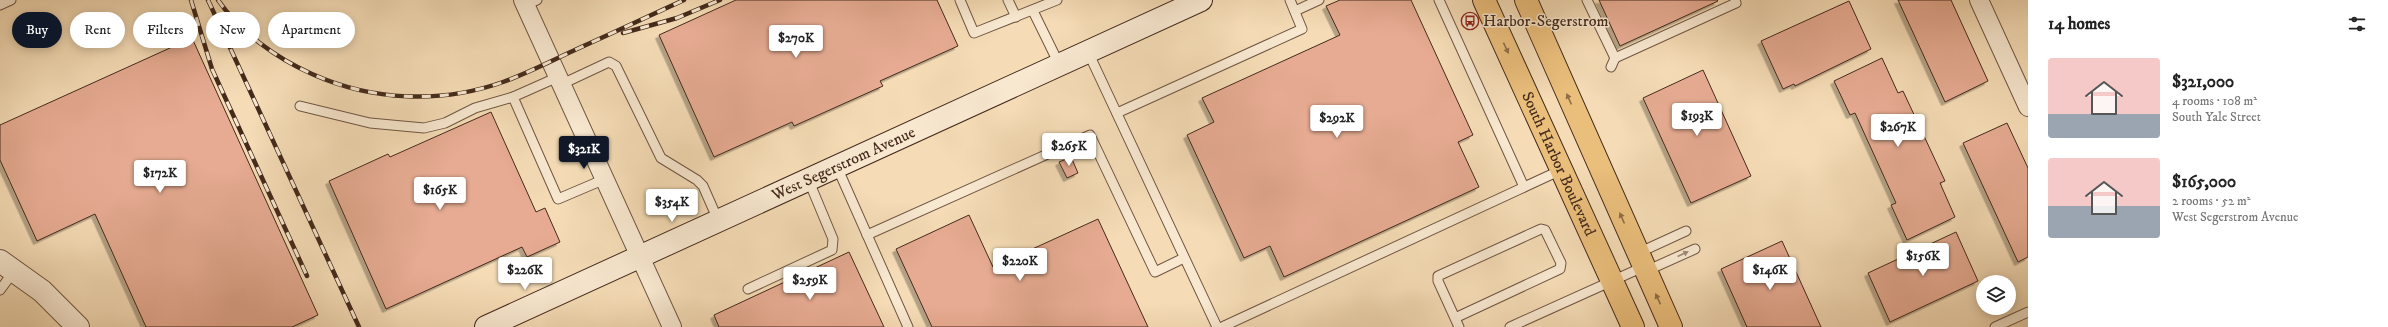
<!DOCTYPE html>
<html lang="en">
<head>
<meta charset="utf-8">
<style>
  :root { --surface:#fff; --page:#f6f6f6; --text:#222; --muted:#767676; --accent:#111827 }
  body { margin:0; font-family:"IM FELL DW Pica",serif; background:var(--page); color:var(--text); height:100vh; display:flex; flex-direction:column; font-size:15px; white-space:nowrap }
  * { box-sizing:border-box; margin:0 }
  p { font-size:13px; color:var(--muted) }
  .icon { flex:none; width:22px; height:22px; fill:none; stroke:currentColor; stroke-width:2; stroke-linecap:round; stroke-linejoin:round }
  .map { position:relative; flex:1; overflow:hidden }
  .side { display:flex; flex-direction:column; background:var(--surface); width:360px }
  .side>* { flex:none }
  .hud { position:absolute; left:12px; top:12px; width:380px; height:36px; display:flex; gap:8px }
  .controls { position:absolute; left:1976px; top:275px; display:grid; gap:8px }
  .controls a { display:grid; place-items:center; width:40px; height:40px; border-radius:50%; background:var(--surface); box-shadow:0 2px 10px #0003; font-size:20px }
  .price { position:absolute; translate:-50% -34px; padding:0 9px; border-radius:4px; background:#fff; color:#222; font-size:13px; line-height:26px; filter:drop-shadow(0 1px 2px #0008) }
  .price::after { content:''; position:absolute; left:50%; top:24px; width:12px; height:9px; margin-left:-6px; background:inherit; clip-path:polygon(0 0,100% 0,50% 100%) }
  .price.on { background:var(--accent); color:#fff }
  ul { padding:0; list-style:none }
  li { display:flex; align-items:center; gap:12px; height:100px; padding:0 20px }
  li span { display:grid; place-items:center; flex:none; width:112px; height:80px; border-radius:4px; color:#555 }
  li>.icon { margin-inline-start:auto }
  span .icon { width:48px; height:48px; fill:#fffc; stroke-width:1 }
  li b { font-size:17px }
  h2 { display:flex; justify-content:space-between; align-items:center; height:48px; padding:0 20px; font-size:17px }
  .pill { padding:0 14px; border-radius:18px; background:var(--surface); box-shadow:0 2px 10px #0003; font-size:14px; line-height:36px }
  .pill.on { background:var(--accent); color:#fff }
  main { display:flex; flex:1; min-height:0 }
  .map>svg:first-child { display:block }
  .building { fill:#e6ab92; stroke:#442a1b; filter:url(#shadow) }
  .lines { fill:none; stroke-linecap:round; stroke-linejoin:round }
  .service-casing { stroke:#705642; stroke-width:11 }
  .minor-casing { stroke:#705642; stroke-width:20 }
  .tertiary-casing { stroke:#705642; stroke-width:24 }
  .secondary-casing { stroke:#442a1b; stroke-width:24 }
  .primary-casing { stroke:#442a1b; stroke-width:24 }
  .service { stroke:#f8e8d0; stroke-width:9 }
  .minor { stroke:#f8e8d0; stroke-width:18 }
  .tertiary { stroke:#f8e8d0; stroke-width:22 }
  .secondary { stroke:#f8e8d0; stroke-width:22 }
  .primary { stroke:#eabe7b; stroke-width:22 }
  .rail-casing { stroke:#442a1b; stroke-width:4.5 }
  .rail { stroke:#f8e8d0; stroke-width:3; stroke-dasharray:9; stroke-linecap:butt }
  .oneway { fill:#8f6d46 }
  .oneway2 { fill:#9e8976 }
  .labels { text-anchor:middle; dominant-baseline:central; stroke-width:3; stroke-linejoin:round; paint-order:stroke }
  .poi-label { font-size:16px; fill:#442a1b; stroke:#f8e8d0; text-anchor:start }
  .street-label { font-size:16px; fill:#442a1b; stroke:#f8e8d0 }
</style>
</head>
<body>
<main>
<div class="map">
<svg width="2028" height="327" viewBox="0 0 2028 327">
  <defs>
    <filter id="shadow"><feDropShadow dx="-3.5" dy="3.5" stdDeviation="0" flood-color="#0004"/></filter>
  </defs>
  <rect width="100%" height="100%" fill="#f5dcb6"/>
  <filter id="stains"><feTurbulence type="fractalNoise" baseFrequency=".005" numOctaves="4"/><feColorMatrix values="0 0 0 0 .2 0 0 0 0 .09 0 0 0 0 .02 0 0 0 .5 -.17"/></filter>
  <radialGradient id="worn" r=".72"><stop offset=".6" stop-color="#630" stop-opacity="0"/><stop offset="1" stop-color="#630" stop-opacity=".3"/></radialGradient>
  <!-- building -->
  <g class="building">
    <polygon points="736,0 937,0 958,46 880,81 883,86 794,126 792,122 714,157 659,35"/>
    <polygon points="1340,0 1411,0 1473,135 1458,142 1479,187 1284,277 1270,246 1244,258 1187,135 1214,122 1202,98 1340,35 1326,6"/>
    <polygon points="1599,0 1717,0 1718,1 1620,46"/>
    <polygon points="1898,0 1951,0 1988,81 1945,102"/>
    <polygon points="1849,1 1871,49 1795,86 1794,84 1783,89 1761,41"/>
    <polygon points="192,38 318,315 292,327 146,327 95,214 37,241 0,160 0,125"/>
    <polygon points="1882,58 1898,93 1903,91 1945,181 1940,183 1955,217 1907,240 1891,205 1896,203 1855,113 1850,115 1834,81"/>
    <polygon points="1703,70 1751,176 1691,203 1643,98"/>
    <polygon points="491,112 536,212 545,208 560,242 527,257 522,247 386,309 329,181 388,154 390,157"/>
    <polygon points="2007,123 2028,168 2028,257 2018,262 1963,143"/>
    <polygon points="1071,157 1078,173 1067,178 1059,162"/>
    <polygon points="969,215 993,267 1098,219 1148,327 932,327 896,249"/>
    <polygon points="1956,232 1978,281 1890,322 1868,273"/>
    <polygon points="1782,241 1821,327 1747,327 1721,269"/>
    <polygon points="849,252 884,327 719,327 714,315"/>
  </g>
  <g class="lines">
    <defs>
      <g id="service">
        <polyline points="960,0 974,33 1057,0"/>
        <polyline points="1008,0 1016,17"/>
        <polyline points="1439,0 1524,187"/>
        <polyline points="1587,0 1615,58 1611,67"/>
        <polyline points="0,5 11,0"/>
        <polyline points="526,5 537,0"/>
        <polyline points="1033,11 1059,64"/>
        <polyline points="1295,11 1319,0"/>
        <polyline points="1088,52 1217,327"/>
        <polyline points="1615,58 1736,3 1735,0"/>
        <polyline points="562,84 609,62 616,66 661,158 697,180 703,186 718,220"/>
        <polyline points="513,97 558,199 605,179"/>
        <polyline points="300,106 370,123 424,128 445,123 475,108 513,97 558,77"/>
        <polyline points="1117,113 1302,29 1290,0"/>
        <polyline points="837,167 908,327"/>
        <polyline points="867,235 1090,135 1155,272 1184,258"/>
        <polyline points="1638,253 1686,231"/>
        <polyline points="1646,271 1695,249"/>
        <polyline points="748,289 832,250 833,239 808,179"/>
        <polyline points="0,290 14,271"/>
        <polyline points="1455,318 1560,269 1561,263 1545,230 1541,229 1438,276 1438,281 1459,327"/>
        <polyline points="1222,327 1561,170"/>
        <polyline points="1510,327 1643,267"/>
        <polyline points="1995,327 2028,312"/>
      </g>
      <g id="minor">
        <polyline points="523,0 672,327"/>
        <polyline points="1979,0 2028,107"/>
      </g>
      <polyline id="tertiary" points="0,261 42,291 78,327"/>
      <g id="secondary">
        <path id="s1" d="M486,327l715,-327"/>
      </g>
      <g id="primary">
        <path id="s2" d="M1484,0l149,327"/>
        <polyline points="1526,0 1671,327"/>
      </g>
    </defs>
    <!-- service casing -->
    <use href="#service" class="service-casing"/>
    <!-- minor casing -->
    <use href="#minor" class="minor-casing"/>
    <!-- tertiary casing -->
    <use href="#tertiary" class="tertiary-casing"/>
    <!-- secondary casing -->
    <use href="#secondary" class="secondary-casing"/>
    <!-- primary casing -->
    <use href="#primary" class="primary-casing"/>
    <!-- service -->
    <use href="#service" class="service"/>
    <!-- minor -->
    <use href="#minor" class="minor"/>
    <!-- tertiary -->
    <use href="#tertiary" class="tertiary"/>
    <!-- secondary -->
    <use href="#secondary" class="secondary"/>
    <!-- primary -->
    <use href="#primary" class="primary"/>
    <defs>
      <g id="rail">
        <polyline points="191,0 212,69 307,276"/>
        <polyline points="208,0 359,327"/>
        <path d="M218,0c22,32 58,58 94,74 60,27 129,30 191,8 25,-9 50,-22 74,-33 36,-16 72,-33 107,-49"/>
        <polyline points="623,33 677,18 720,0"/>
      </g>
    </defs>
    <!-- rail casing -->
    <use href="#rail" class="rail-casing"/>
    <!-- rail -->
    <use href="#rail" class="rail"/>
  </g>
  <!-- one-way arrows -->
  <defs><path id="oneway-solid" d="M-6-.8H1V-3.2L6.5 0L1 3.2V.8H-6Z"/></defs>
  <g class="oneway">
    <use href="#oneway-solid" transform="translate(1506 48) rotate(65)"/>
    <use href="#oneway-solid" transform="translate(1569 99) rotate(-114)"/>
    <use href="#oneway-solid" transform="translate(1622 218) rotate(-114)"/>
    <use href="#oneway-solid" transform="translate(1658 299) rotate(-115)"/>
  </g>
  <use class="oneway2" href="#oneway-solid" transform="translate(1683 254) rotate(-25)"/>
  <!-- icons -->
  <defs>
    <symbol id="bus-ring" viewBox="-11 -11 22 22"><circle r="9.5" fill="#f8e8d0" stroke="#8f2418" stroke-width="1.5"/><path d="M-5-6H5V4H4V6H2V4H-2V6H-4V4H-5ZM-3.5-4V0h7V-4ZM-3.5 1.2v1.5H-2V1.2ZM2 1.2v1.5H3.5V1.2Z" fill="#8f2418"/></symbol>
  </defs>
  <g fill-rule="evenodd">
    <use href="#bus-ring" x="1460" y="11" width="20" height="20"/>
  </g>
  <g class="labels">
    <!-- poi labels -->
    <g class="poi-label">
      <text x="1483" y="21">Harbor-Segerstrom</text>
    </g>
    <!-- street labels -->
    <g class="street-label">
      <text stroke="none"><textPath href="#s1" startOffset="393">West Segerstrom Avenue</textPath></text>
      <text stroke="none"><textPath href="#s2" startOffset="180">South Harbor Boulevard</textPath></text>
    </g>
  </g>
  <rect width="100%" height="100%" filter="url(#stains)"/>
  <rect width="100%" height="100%" fill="url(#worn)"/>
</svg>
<div class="controls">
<a><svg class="icon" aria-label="layers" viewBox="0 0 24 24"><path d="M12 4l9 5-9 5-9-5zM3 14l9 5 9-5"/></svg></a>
</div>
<b class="price" style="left:796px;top:59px">$270K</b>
<b class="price" style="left:1697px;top:137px">$193K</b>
<b class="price" style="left:1337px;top:139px">$292K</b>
<b class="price" style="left:1898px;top:148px">$267K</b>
<b class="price" style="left:1069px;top:167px">$265K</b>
<b class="price on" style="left:584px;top:170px">$321K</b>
<b class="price" style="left:160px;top:194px">$172K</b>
<b class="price" style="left:440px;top:211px">$165K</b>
<b class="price" style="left:672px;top:223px">$354K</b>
<b class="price" style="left:1923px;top:277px">$156K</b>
<b class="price" style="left:1020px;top:282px">$220K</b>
<b class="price" style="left:525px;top:291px">$226K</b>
<b class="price" style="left:1770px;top:291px">$146K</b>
<b class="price" style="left:810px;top:301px">$259K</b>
<div class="hud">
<a class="pill on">Buy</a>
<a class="pill">Rent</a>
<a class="pill">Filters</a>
<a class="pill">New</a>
<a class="pill">Apartment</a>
</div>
</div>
<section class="side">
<h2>14 homes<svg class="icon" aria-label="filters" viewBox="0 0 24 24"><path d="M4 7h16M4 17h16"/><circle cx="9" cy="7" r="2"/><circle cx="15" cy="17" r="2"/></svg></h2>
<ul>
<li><span style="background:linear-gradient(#f6c9c9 70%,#9aa5b1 0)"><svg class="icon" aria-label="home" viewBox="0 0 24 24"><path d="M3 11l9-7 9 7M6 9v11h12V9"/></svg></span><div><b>$321,000</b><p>4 rooms · 108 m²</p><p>South Yale Street</p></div></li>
<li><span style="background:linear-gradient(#f6c9c9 60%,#9aa5b1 0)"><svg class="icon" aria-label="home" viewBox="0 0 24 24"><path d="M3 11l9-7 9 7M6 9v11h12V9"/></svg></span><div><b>$165,000</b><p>2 rooms · 52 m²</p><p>West Segerstrom Avenue</p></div></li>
</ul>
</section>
</main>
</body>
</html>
